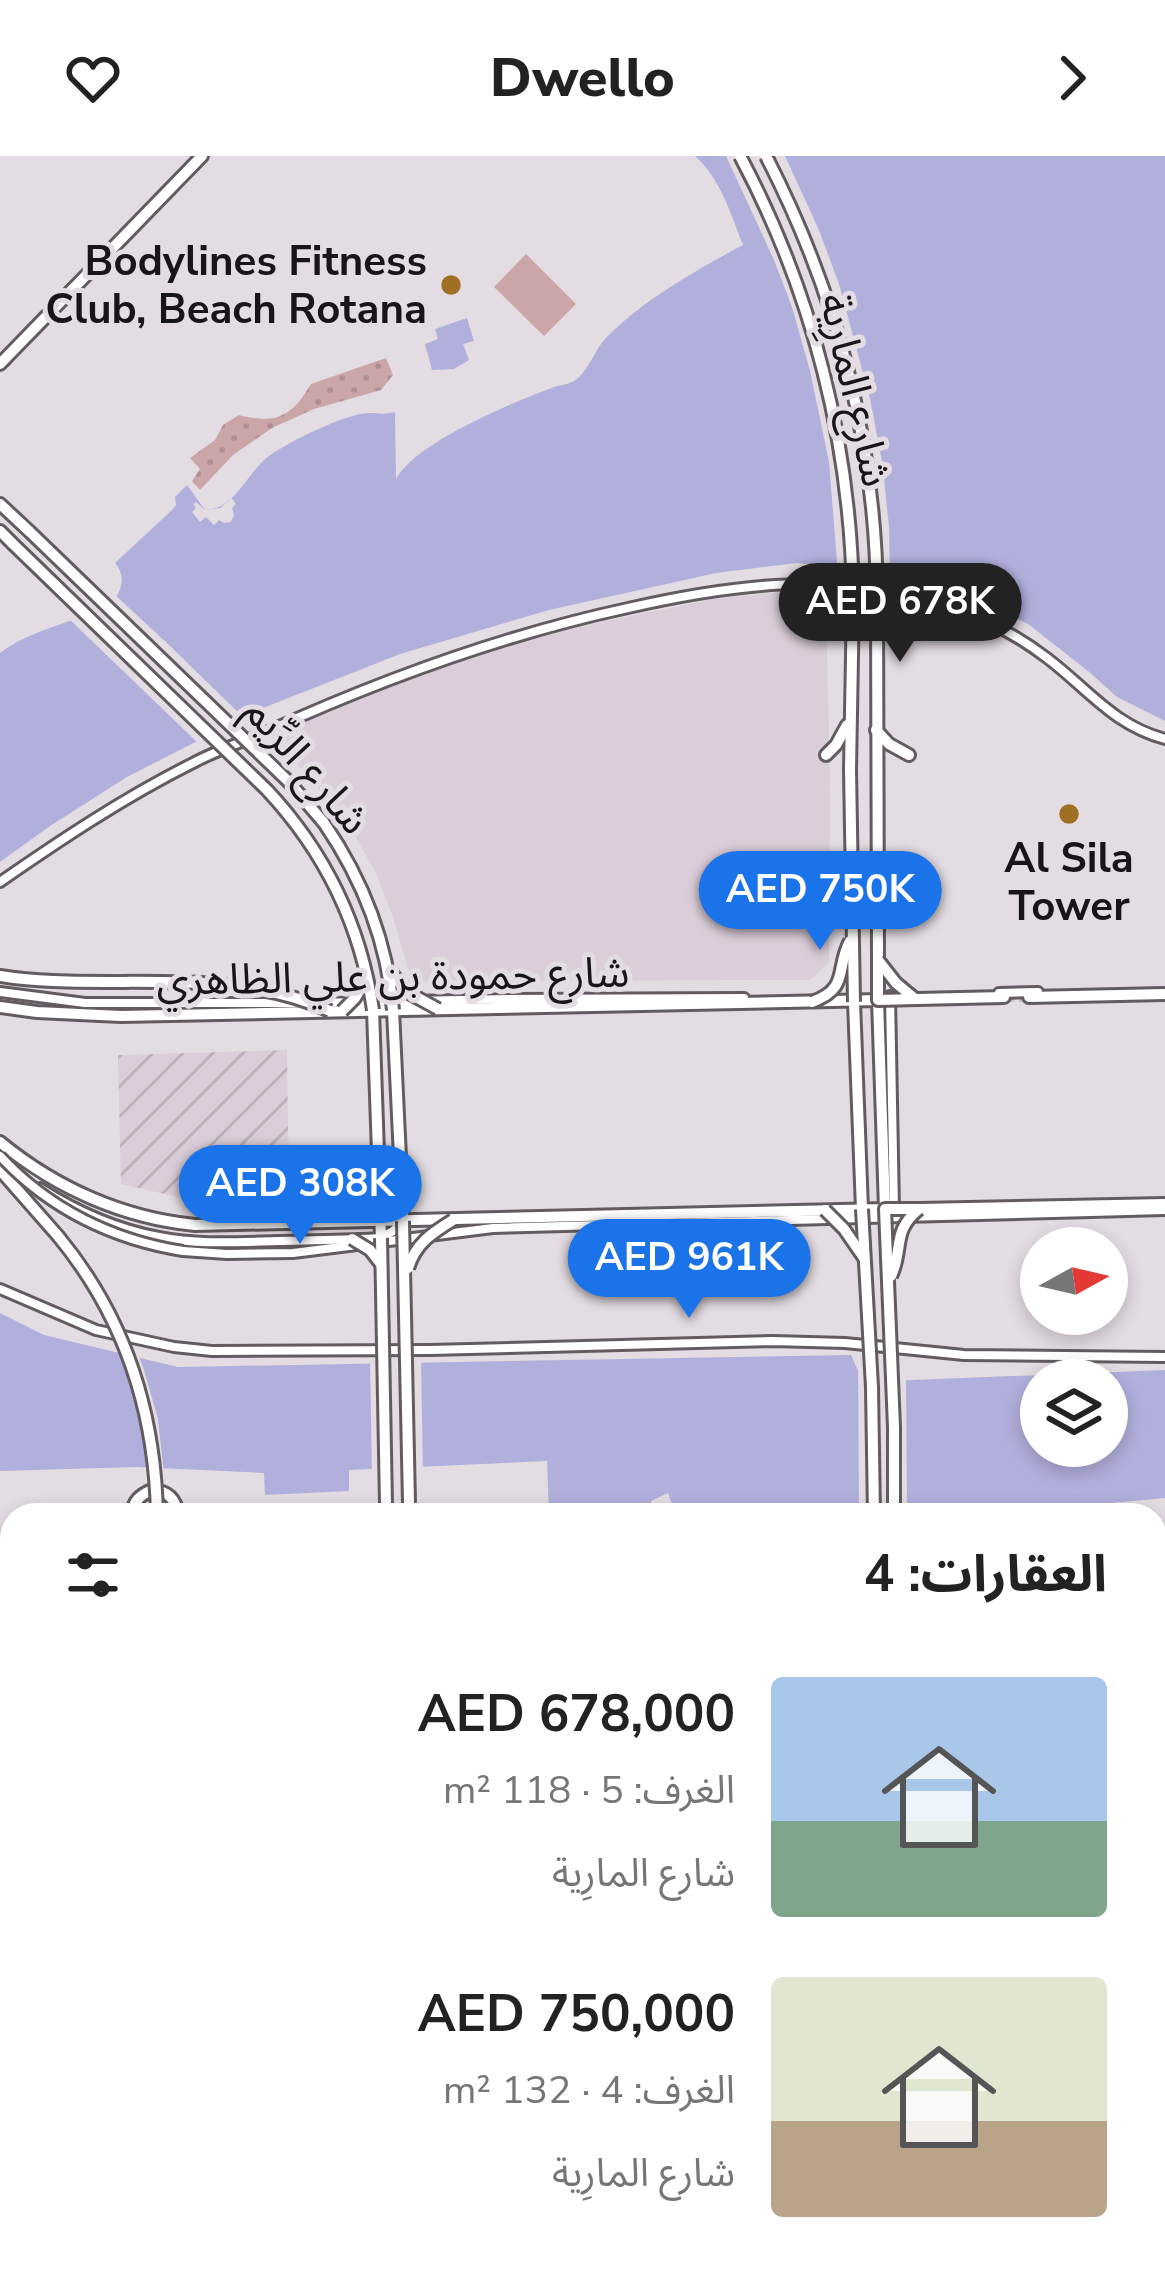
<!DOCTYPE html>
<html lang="ar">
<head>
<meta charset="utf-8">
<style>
  :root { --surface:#fff; --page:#f6f6f6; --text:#222; --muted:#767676; --accent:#1a73e8 }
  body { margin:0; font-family:"Nunito Sans","Noto Sans Arabic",sans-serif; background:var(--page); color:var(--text); direction:rtl; height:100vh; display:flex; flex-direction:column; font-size:45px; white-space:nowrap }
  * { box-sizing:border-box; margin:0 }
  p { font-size:39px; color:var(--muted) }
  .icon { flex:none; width:66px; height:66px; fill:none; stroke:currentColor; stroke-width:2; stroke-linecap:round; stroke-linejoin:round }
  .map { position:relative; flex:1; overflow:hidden; direction:ltr }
  .panel { position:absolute; left:0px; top:1347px; width:1167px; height:771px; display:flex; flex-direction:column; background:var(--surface); border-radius:36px 36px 0 0; box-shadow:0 6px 18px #0003; direction:rtl }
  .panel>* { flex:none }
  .needle { width:78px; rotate:82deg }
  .buttons { position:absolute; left:1020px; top:1071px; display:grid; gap:24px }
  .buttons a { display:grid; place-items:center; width:108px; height:108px; border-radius:50%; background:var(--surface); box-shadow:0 6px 18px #0003; font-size:60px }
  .price { position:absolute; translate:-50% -102px; padding:0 27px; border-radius:42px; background:var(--accent); color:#fff; font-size:39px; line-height:78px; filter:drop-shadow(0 3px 6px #0008) }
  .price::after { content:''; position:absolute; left:50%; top:72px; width:36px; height:27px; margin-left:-18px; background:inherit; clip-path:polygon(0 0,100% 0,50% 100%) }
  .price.selected { background:#222; color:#fff }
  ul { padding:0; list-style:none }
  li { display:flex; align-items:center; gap:36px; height:300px; padding:0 60px }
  li span { display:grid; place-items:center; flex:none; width:336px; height:240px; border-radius:12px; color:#555 }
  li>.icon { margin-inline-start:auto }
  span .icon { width:144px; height:144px; fill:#fffc; stroke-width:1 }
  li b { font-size:51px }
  h2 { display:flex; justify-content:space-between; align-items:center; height:144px; padding:0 60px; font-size:51px }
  header { display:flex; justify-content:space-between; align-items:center; height:156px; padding:0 60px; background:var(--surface); font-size:54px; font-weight:800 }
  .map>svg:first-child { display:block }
  .built { fill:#dbceda }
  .industrial { fill:url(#industrial-furrows) }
  .park { fill:#cba6a9 }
  .garden { fill:url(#garden-dots) }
  .water { fill:#b1afdc; fill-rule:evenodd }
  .pier { fill:#e3dce2 }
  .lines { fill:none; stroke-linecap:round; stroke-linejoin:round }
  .secondary-tunnel { stroke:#c4bec4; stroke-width:10; stroke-dasharray:10 5; stroke-linecap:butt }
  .street-casing { stroke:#625c61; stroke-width:14 }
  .secondary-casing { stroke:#625c61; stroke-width:16 }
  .primary-casing { stroke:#625c61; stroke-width:18 }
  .street { stroke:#fff; stroke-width:8 }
  .secondary { stroke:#fff; stroke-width:10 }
  .primary { stroke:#fff; stroke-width:12 }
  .street-bridge-casing { stroke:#625c61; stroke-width:14; stroke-linecap:butt }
  .secondary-bridge-casing { stroke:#625c61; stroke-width:16; stroke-linecap:butt }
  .street-bridge { stroke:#fff; stroke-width:8 }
  .secondary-bridge { stroke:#fff; stroke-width:10 }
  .poi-dot { fill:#9f6f23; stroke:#e3dce2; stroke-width:4.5 }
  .labels { text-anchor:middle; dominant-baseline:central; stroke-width:10; stroke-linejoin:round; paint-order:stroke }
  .poi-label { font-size:42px; font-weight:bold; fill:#171517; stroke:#e3dce2; text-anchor:end }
  .street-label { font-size:42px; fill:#171517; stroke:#e3dce2 }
</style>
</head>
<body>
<header><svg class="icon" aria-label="forward" viewBox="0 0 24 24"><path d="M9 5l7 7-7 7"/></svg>Dwello<svg class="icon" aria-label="heart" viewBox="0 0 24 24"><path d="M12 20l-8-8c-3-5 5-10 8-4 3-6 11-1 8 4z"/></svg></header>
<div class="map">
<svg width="1165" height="2116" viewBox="0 0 1165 2116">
  <defs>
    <pattern id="industrial-furrows" width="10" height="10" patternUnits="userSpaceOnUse" patternTransform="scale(3)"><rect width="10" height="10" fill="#dbceda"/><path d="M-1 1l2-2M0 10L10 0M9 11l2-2" fill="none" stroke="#bbb0ba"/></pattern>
    <pattern id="garden-dots" width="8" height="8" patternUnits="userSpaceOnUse" patternTransform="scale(3)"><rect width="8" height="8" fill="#cba6a9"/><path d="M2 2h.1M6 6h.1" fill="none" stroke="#ae8e91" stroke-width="1.8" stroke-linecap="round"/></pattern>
  </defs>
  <rect width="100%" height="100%" fill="#e3dce2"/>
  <!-- built -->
  <polygon class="built" points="789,435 812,435 826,448 830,628 829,807 810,824 422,825 408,813 394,764 376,717 351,673 304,616 268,580 427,512 571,473 635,459 714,443"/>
  <!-- industrial -->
  <polygon class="industrial" points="287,894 289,1042 191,1044 121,1028 118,899"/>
  <!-- park -->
  <polygon class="park" points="526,98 576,148 544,180 494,131"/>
  <!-- garden -->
  <path class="garden" d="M386,202l7,17 -12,15 -67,19 -42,19 -39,27 -33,35 -8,-9 8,-12 -10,-11 25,-18 8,-15 16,-10c38,10 53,1 72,-31z"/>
  <!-- water -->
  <g class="water">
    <path d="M695,0h470v565l-48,-24 -29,-26 -60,-47 -51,-25 -79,-25 -101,-11 -81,10 -167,37 -149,44 -142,56 -131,67 -77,49 -50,36v-209c32,-24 75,-31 111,-47 9,-15 17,-27 4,-43l57,-53 4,-5 -1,-8 12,-12 18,25c31,-1 42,-38 64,-54 19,-14 76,-42 99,-43 11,0 15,2 27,-1l1,67c20,-37 118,-77 158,-92 6,-2 12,-2 18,-5 15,-7 22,-31 33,-43 35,-37 93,-70 138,-94 -12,-31 -23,-67 -48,-89z"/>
    <polygon points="467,162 474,185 463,188 469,204 454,213 432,214 425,188 438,183 435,173"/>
    <path d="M0,1157l44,22 134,32 673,-12 12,27 302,-12v128l-86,8 -243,-2 -33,11h-127l-8,-22 -17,8 1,14h-103l-2,-54 -198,9v21l-84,4 -1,-22 -127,-6 -137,4zM1041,1224h66v66h-66z"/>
  </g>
  <!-- pier -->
  <g class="pier">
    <polygon points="726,0 785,0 819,74 839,128 870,243 882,305 889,370 890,423 838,418 829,306 810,215 792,151 774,104"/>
    <polygon points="228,337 236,348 232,352 234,359 231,366 224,367 219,364 214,369 206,361 200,366 192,356 196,352 193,348 196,346 205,354 220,352 231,343"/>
    <polygon points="112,436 168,488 248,566 201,590 65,459 107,445"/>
    <polygon points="117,1190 137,1195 144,1214 158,1263 164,1318 148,1317 141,1267 133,1233"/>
    <polygon points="858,1200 866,1220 906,1218 907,1354 859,1354"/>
    <polygon points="421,1202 423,1317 372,1319 370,1203"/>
  </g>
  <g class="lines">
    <!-- secondary-tunnel -->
    <polyline class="secondary-tunnel" points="1004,841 1029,841"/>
    <defs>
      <g id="street">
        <path d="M0,726c62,-43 125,-85 193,-119 24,-13 50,-21 75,-32 117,-53 235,-96 360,-123 101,-23 204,-37 306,-7 40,12 79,31 113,57 41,31 66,67 118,81"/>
        <polyline points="0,836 85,847 300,847"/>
        <polyline points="999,837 1038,836"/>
        <polyline points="890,840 894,1053"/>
        <polyline points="315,847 508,843 744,842"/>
        <path d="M40,1032c36,23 76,41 119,49 39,8 80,5 120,4 34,-1 68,-1 102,-3l12,-7 10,-10"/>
        <polyline points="183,1095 227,1098 293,1097 493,1072 1165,1054"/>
        <polyline points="0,1133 96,1174 174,1191 212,1195 430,1194 773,1185 845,1187 964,1199 1165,1201"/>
        <polyline points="1155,1480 1165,1480"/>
        <polyline points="1155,1497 1165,1496"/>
        <polyline points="314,2106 327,2116"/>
        <polyline points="468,2106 477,2116"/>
        <polyline points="195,2116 210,2106"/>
        <polyline points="490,2116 503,2106"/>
      </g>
      <g id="secondary">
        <polyline points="0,208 202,0"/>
        <polyline points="0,348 30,376"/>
        <polyline points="0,375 13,388"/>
        <polyline points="877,443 878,804"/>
        <polyline points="876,574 889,588 909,599"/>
        <polyline points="826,599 836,589 847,569"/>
        <polyline points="850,614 853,443"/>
        <polyline points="289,626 324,667"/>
        <polyline points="0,820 14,822"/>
        <polyline points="1029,841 1165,838"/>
        <polyline points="917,843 1004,841"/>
        <polyline points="854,846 862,1053"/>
        <path d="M0,851l37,5 84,4 757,-16 7,209 -690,16c-72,-7 -139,-37 -195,-83"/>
        <polyline points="373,854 381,1082"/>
        <polyline points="393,854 403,1065"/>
        <polyline points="0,1014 58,1080"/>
        <polyline points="919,1053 1165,1048"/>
        <path d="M132,1359c1,-14 8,-20 20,-25 16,1 24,9 26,25"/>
        <polyline points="0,1495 12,1495"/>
        <polyline points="1155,1632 1165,1632"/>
        <polyline points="1155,1650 1165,1650"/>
        <polyline points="0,1755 12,1742"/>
        <polyline points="0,1807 12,1795"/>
        <polyline points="1155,1901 1165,1901"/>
        <polyline points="1155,1929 1165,1929"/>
        <polyline points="1155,2067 1165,2067"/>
        <polyline points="1155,2090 1165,2090"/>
        <polyline points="345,2116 349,2106"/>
        <polyline points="368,2116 372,2106"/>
        <polyline points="393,2116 407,2106"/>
        <polyline points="942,2116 942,2106"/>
      </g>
      <g id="primary">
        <polyline points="0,1782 12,1767"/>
        <polyline points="0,1921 12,1921"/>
        <polyline points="0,1947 12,1947"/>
        <polyline points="161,2106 161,2116"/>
        <polyline points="181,2106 182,2116"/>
      </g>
    </defs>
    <!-- street casing -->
    <use href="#street" class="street-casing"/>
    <!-- secondary casing -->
    <use href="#secondary" class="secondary-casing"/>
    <!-- primary casing -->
    <use href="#primary" class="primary-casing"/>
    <!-- street -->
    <use href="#street" class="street"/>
    <!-- secondary -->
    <use href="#secondary" class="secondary"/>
    <!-- primary -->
    <use href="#primary" class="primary"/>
    <defs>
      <path id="street-bridge" d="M0,1000c49,53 113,84 183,95"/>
      <g id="secondary-bridge">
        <path d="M740,0c73,137 111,289 113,443"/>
        <path d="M766,0c71,138 110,288 111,443"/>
        <polyline points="30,376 289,626"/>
        <path d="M13,388l254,246c58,62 94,137 106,220"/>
        <polyline points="850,614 854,846"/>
        <path d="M324,667c39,57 63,117 69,187"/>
        <polyline points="878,804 878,844 917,843"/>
        <polyline points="878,804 896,827 914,842"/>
        <polyline points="390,815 407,836 438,853"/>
        <path d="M14,822c103,12 219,-12 316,33"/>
        <path d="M812,846c38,-14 23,-33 38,-61"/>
        <polyline points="342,855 355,842 366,823"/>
        <polyline points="862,1053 872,1231 874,1359"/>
        <polyline points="825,1054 844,1073 864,1102"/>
        <polyline points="403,1065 409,1347"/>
        <path d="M58,1080c67,81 97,175 99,279"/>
        <polyline points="381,1082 386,1348"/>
        <polyline points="352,1083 370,1094 381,1108"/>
        <path d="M408,1112c8,-25 24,-35 45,-48"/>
        <path d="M891,1120c13,-27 0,-44 28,-67"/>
        <polyline points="894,1359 894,1271 885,1053 919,1053"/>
      </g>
    </defs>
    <!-- street-bridge casing -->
    <use href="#street-bridge" class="street-bridge-casing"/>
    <!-- secondary-bridge casing -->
    <use href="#secondary-bridge" class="secondary-bridge-casing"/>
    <!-- street-bridge -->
    <use href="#street-bridge" class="street-bridge"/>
    <!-- secondary-bridge -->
    <use href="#secondary-bridge" class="secondary-bridge"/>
  </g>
  <!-- markers -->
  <g class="poi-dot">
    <circle cx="451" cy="129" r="12"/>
    <circle cx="1069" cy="658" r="12"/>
  </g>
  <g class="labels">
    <!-- poi labels -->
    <g class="poi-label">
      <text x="427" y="105">Bodylines Fitness<tspan x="427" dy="48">Club, Beach Rotana</tspan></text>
      <text x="1069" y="702" text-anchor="middle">Al Sila<tspan x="1069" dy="48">Tower</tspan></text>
    </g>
    <!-- street labels -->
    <g class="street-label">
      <text transform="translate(855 234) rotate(77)">شارع المارِية</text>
      <text transform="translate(307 610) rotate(49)">شارع الرِّيم</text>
      <text transform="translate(393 821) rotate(-1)">شارع حمودة بن علي الظاهري</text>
    </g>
  </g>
</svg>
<div class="buttons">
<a><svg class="needle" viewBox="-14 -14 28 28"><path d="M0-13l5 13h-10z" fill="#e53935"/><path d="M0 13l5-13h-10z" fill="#767676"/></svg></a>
<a><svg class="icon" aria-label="layers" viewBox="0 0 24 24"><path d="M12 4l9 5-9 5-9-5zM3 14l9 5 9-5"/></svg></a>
</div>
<b class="price selected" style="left:900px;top:509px">AED 678K</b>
<b class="price" style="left:820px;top:797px">AED 750K</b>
<b class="price" style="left:300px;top:1091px">AED 308K</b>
<b class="price" style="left:689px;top:1165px">AED 961K</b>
<section class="panel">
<h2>العقارات: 4<svg class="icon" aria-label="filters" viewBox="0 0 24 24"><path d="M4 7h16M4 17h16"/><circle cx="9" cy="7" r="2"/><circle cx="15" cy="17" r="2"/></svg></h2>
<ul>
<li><span style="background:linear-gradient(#a9c7e8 60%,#7fa58c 0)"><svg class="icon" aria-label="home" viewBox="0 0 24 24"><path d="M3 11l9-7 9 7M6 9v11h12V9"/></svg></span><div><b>AED 678,000</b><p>الغرف: 5 · 118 m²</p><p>شارع المارِية</p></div></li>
<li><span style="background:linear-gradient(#dfe7d0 60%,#b9a48a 0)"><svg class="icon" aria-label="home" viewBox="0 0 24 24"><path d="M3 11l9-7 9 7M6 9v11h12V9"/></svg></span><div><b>AED 750,000</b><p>الغرف: 4 · 132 m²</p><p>شارع المارِية</p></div></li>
</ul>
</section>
</div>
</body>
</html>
